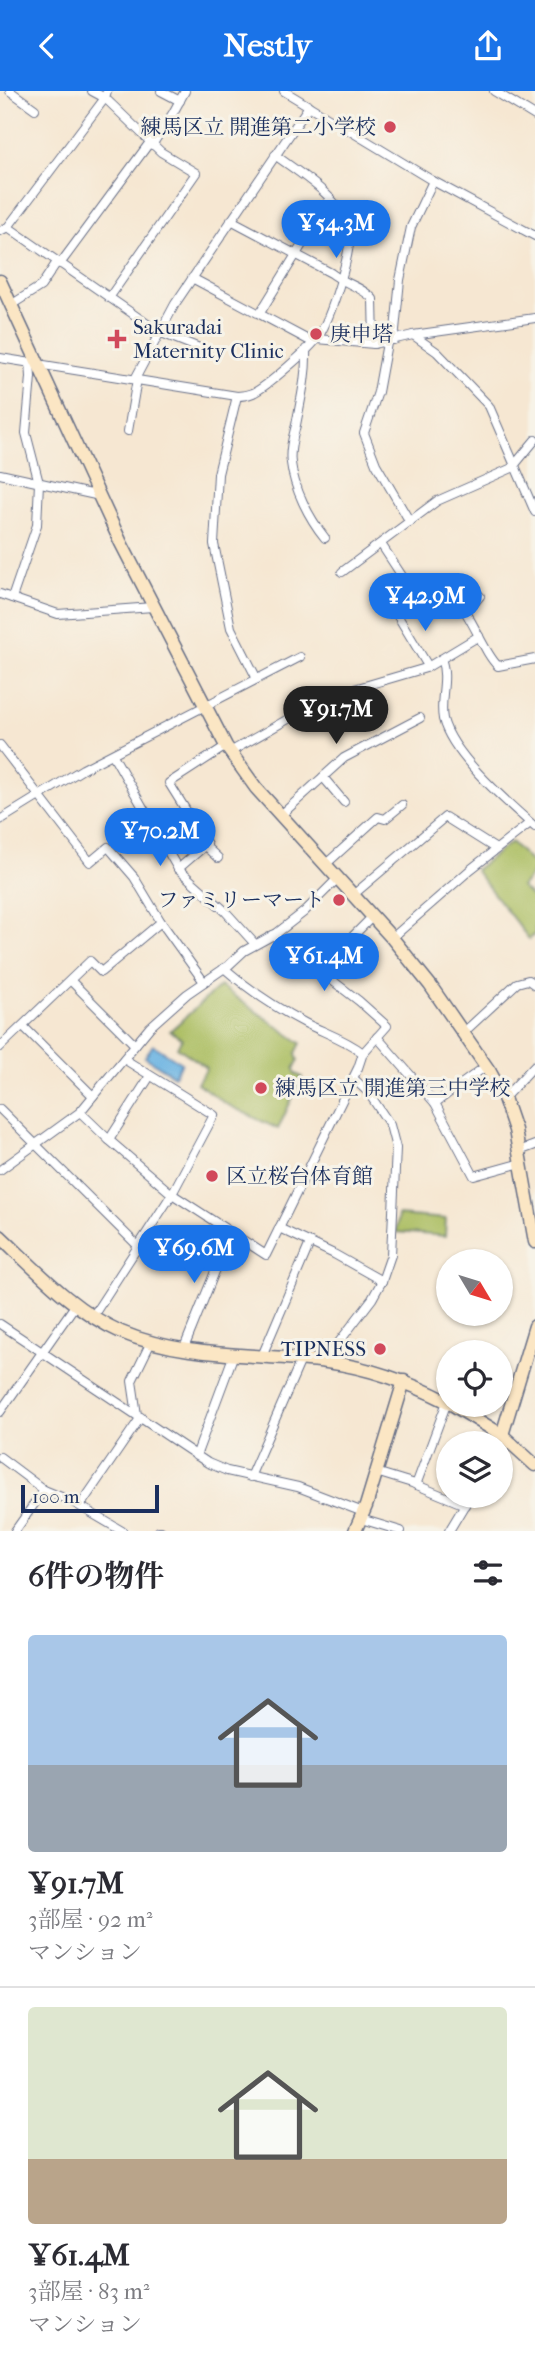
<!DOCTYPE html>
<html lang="ja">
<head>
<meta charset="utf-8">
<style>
  :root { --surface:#fff; --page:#f7f7f7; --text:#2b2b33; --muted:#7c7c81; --line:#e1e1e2; --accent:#1a73e8 }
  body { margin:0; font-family:"IM FELL French Canon","Noto Serif JP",serif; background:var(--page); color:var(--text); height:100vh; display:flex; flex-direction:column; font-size:26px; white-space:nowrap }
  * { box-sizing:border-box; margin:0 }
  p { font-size:23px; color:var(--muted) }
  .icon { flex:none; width:38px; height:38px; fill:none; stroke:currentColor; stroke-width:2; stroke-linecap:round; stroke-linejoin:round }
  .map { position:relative; height:1440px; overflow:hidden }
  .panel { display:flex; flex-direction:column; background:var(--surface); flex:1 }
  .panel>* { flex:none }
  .needle { width:46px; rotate:128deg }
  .buttons { position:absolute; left:436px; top:1158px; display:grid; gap:14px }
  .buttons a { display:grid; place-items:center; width:77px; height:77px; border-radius:50%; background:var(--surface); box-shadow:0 2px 5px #0004; font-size:35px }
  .scale { position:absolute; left:21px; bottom:18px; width:138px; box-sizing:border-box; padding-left:7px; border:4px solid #1b2f5e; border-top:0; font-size:19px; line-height:24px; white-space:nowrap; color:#1b2f5e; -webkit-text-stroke:5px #f7f3e8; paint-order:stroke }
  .price { position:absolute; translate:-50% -60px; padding:0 16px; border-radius:24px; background:var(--accent); color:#fff; font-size:23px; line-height:46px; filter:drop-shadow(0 2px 4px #0008) }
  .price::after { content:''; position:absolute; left:50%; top:42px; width:21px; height:16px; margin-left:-10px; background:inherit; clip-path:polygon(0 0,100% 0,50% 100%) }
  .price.on { background:#222; color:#fff }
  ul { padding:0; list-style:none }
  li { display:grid; align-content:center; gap:14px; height:371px; padding:0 28px }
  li+li { border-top:2px solid var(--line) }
  li span { display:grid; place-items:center; height:217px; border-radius:7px; color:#555 }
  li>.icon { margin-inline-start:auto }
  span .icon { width:126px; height:126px; fill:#fffc; stroke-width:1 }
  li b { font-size:30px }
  h2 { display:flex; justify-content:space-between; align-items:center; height:84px; padding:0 28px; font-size:30px }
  header { display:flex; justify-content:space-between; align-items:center; height:91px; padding:0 28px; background:var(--accent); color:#fff; font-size:32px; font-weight:700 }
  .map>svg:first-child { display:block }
  .green { fill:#aabd61; stroke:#627660; stroke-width:2 }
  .water { fill:#6ab3e2; stroke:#4271a0; stroke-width:2 }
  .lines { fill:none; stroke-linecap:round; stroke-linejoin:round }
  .street-casing { stroke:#686f87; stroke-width:10 }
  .secondary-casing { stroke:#686f87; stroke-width:15 }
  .street { stroke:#fff; stroke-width:8 }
  .secondary { stroke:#fbe6c4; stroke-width:12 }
  .poi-dot { fill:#d1495b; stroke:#f7f3e8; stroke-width:2.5 }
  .labels { text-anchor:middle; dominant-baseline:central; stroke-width:6; stroke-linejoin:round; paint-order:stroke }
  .poi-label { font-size:21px; fill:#1b2f5e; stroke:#f7f3e8; text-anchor:start }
</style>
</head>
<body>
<header><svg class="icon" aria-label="back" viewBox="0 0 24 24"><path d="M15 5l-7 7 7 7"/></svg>Nestly<svg class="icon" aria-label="share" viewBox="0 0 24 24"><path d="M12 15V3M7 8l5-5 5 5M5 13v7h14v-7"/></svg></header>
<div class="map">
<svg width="535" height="1440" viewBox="0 0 535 1440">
  <rect width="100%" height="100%" fill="#f7f3e8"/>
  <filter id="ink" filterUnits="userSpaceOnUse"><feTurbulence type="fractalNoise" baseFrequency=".0143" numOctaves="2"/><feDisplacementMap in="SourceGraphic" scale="14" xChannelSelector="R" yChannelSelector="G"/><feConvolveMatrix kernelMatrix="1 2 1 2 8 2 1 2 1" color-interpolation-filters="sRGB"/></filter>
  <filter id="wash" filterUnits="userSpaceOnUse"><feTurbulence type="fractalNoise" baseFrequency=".00686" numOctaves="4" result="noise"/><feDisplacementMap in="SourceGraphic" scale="28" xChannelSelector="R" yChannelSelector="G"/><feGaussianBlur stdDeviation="1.57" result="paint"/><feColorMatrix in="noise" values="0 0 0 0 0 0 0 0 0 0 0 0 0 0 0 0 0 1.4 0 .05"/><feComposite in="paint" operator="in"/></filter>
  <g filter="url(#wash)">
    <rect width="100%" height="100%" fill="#f6e7d2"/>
    <!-- green -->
    <g class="green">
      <polygon points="511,751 535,775 535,780 521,796 535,809 535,843 529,848 475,779"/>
      <polygon points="220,895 301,952 296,962 298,970 294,978 296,983 302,986 278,1038 226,1013 197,992 207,977 177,956 182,948 170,940"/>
      <polygon points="398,1124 446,1128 445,1145 396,1141"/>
    </g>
    <!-- water -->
    <polygon class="water" points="153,954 182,972 174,985 145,966"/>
  </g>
  <g filter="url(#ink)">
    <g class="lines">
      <defs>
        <g id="street">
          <polyline points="10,0 35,18"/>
          <polyline points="92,0 105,7 161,61 196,82 109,207"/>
          <polyline points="161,0 180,10"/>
          <polyline points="284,0 433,90 535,145"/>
          <polyline points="494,0 535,25"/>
          <polyline points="152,54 173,22 185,0"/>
          <path d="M231,129l100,53c12,10 32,14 42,26l1,45"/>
          <polyline points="8,136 159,241 207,260"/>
          <polyline points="0,140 8,136 105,7 107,0"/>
          <polyline points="60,173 150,51"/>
          <polyline points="192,187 312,251"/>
          <polyline points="11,214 41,195 57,171"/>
          <polyline points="260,222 330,108"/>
          <polyline points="413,244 437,261 489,315 535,421"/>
          <polyline points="317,248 374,253 413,244 535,227"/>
          <polyline points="394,249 400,189 411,136 433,90"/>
          <polyline points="387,252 378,301 364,342 376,373 410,431"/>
          <path d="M306,258c1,26 -5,50 -10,76 -3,12 -7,26 -5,38 3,26 18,55 34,75"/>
          <path d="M0,267l237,38c6,0 11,-1 16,-3 12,-5 58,-45 65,-56 12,-17 35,-87 31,-107 -7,-32 -50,-57 -74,-75"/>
          <polyline points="135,288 175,213 309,15"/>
          <polyline points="237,305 218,383 214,453 231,537 257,588"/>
          <polyline points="128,340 137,288"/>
          <polyline points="0,383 100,405"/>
          <path d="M381,453l21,32 7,16c4,-2 10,-6 15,-7 39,-8 53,62 74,81l37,-7"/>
          <polyline points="342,481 437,410 512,377 535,349"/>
          <polyline points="0,503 58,523 153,516"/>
          <polyline points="12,507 37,434 39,392 26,342 31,286 30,271"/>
          <polyline points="464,516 475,511 480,505"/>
          <polyline points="396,522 428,575"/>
          <path d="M441,568c8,20 -2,39 2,60 9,36 64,83 92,108"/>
          <polyline points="0,654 90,771 108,756 134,786 161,831 204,891"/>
          <polyline points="230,661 327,606 426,577 479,545"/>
          <polyline points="113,664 178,778 225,820 255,853"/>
          <polyline points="323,686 344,711"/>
          <polyline points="281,724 344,667 420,627"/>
          <polyline points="0,729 83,678 300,566"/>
          <polyline points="205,755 218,767"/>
          <polyline points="326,773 378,726 385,728 402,714"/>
          <polyline points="178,778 207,753 169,692 226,655"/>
          <polyline points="353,804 445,726 496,758"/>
          <polyline points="273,844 359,910 387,935 363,962"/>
          <polyline points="392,847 471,778 530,732"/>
          <polyline points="319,879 373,825"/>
          <polyline points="71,890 135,954"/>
          <polyline points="23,935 93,1005"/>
          <polyline points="463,942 517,892 528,889 535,894"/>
          <polyline points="377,946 435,1012 474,1085 521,1072"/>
          <polyline points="0,956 90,870 101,881 161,831"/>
          <polyline points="504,1007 535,974"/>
          <polyline points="435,1012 486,975"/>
          <polyline points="0,1018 138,1155"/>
          <path d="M80,1021l29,28 63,54 94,61 92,-187 5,-15c-18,-14 -38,-20 -58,-30 -29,-15 -57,-34 -81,-55"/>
          <polyline points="109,1049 150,985"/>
          <polyline points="519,1060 535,1054"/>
          <polyline points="0,1079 80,1021 150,936 187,903 229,874 244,860 277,842 304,821 338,787"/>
          <polyline points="279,1137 334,1163 382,1190"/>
          <polyline points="93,1225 172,1103 214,1024 124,968"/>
          <polyline points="0,1233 208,1372 227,1380 298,1396 363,1421"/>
          <polyline points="184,1257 231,1141"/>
          <polyline points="262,1265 310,1152"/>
          <polyline points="326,1271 333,1259 372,1208 382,1190 391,1164 396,1057 390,1034 368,1001 353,987"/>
          <polyline points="0,1321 76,1213"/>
          <polyline points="137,1324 132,1290 151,1251"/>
          <polyline points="196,1365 234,1263"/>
          <polyline points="0,1366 44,1399 15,1440"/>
          <polyline points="376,1381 412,1392 465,1414"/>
          <polyline points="250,1386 301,1269"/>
          <polyline points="416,1394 447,1311"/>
          <polyline points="44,1399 71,1410 122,1440"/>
          <polyline points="80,1415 141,1326"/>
          <polyline points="361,1428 401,1440"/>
          <polyline points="159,1440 161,1440"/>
          <polyline points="449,1440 470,1405"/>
        </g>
        <g id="secondary">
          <polyline points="0,190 121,452 226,655 256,697 392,847 430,894 490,981 504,1007 515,1039 535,1151"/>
          <path d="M0,1145c37,35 74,75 121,96 64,27 138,21 206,30 44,6 82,20 121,40"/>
          <polyline points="453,1314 502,1344 535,1374"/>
          <polyline points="502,1344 535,1235"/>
          <polyline points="355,1440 366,1415 404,1290"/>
        </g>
      </defs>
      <!-- street casing -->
      <use href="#street" class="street-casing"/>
      <!-- secondary casing -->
      <use href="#secondary" class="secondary-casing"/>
      <!-- street -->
      <use href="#street" class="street"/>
      <!-- secondary -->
      <use href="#secondary" class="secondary"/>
    </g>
  </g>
  <!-- markers -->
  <g class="poi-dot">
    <circle cx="390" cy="36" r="7"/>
    <circle cx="316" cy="243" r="7"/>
    <path d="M113.5 237.5h7v7h7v7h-7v7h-7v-7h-7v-7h7z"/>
    <circle cx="339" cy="809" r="7"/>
    <circle cx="261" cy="997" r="7"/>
    <circle cx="212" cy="1085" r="7"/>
    <circle cx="380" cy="1258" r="7"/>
  </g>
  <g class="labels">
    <!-- poi labels -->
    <g class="poi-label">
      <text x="376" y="36" text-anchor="end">練馬区立 開進第二小学校</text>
      <text x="133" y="236">Sakuradai<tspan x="133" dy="24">Maternity Clinic</tspan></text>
      <text x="330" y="243">庚申塔</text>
      <text x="325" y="809" text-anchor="end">ファミリーマート</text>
      <text x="275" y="997">練馬区立 開進第三中学校</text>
      <text x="226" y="1085">区立桜台体育館</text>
      <text x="366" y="1258" text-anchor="end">TIPNESS</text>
    </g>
  </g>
</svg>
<div class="buttons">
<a><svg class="needle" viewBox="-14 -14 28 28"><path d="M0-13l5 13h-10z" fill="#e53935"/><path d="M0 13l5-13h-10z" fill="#7c7c81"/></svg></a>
<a><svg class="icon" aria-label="locate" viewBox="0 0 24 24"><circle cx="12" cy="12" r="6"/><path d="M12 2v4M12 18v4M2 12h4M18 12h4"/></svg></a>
<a><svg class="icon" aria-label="layers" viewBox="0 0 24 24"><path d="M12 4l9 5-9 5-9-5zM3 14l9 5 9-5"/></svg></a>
</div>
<div class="scale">100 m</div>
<b class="price" style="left:336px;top:169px">¥54.3M</b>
<b class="price" style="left:425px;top:542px">¥42.9M</b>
<b class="price on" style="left:336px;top:655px">¥91.7M</b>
<b class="price" style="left:160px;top:777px">¥70.2M</b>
<b class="price" style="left:324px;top:902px">¥61.4M</b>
<b class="price" style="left:194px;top:1194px">¥69.6M</b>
</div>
<section class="panel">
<h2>6件の物件<svg class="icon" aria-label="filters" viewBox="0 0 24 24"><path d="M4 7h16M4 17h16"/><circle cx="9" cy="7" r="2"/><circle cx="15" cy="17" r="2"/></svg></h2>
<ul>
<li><span style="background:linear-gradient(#a9c7e8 60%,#9aa5b1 0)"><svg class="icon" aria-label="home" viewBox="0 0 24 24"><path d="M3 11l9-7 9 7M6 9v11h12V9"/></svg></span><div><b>¥91.7M</b><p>3部屋 · 92 m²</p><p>マンション</p></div></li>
<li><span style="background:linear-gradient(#dfe7d0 70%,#b9a48a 0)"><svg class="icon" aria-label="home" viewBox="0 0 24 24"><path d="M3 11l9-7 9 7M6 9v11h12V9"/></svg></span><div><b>¥61.4M</b><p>3部屋 · 83 m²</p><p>マンション</p></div></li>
</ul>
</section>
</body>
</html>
